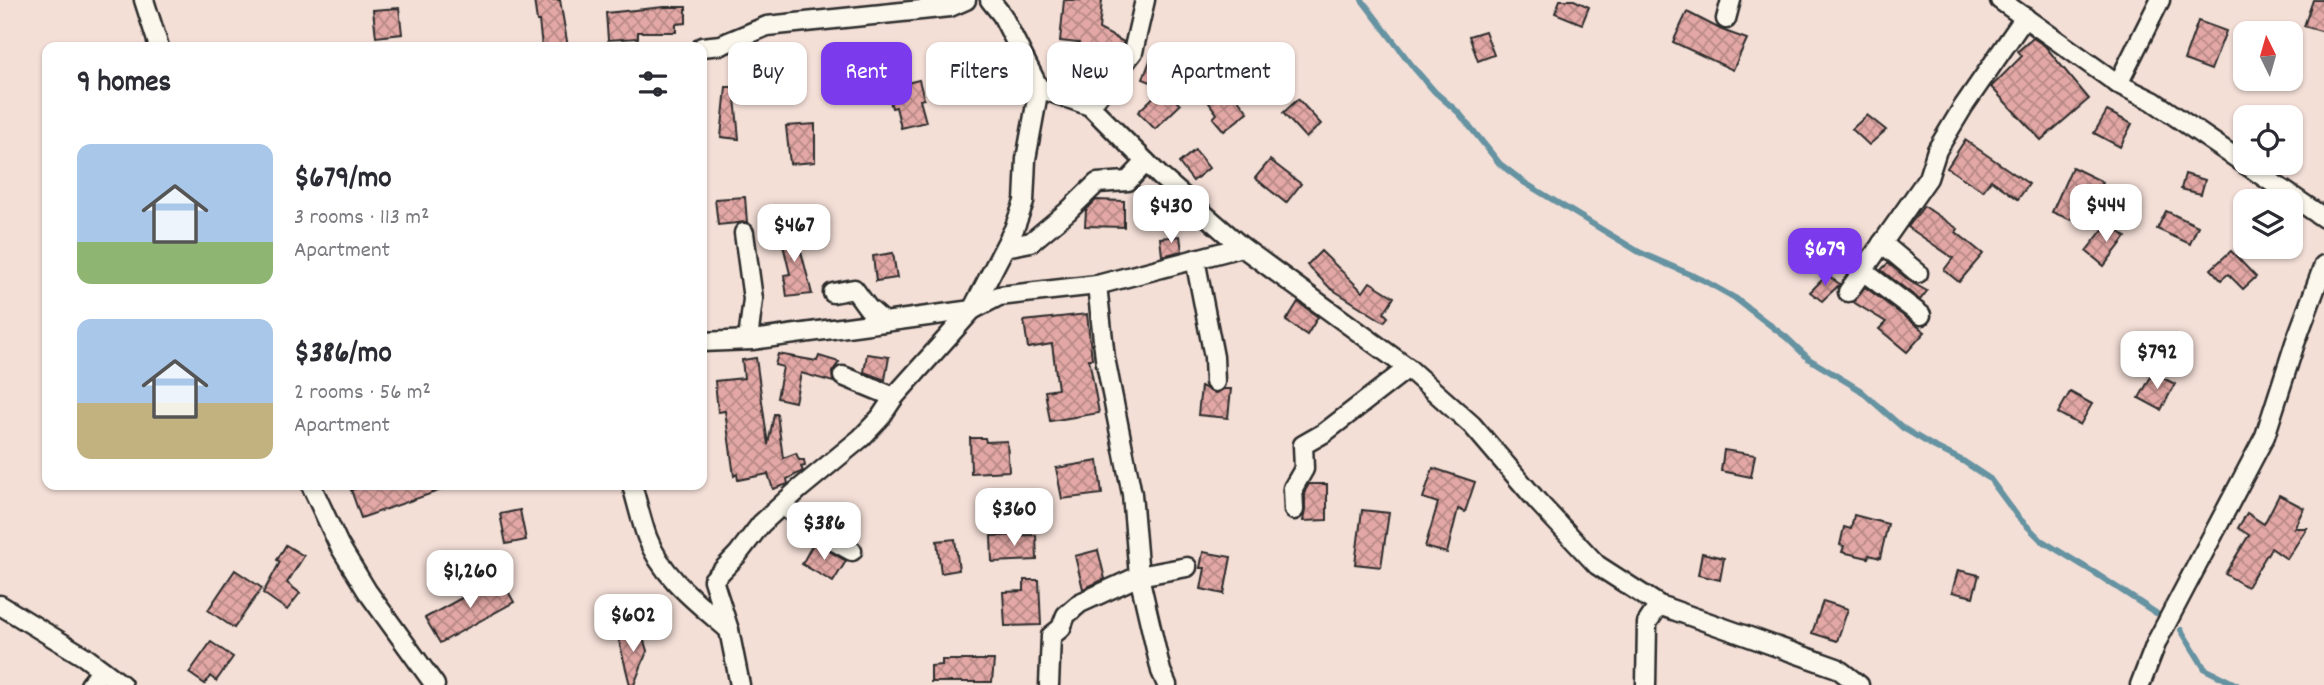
<!DOCTYPE html>
<html lang="en">
<head>
<meta charset="utf-8">
<style>
  :root { --surface:#fff; --page:#f7f7f7; --text:#2b2b33; --muted:#7c7c81; --accent:#7c3aed }
  body { margin:0; font-family:Dekko,sans-serif; background:var(--page); color:var(--text); height:100vh; display:flex; flex-direction:column; font-size:26px; white-space:nowrap }
  * { box-sizing:border-box; margin:0 }
  p { font-size:23px; color:var(--muted) }
  .icon { flex:none; width:38px; height:38px; fill:none; stroke:currentColor; stroke-width:2; stroke-linecap:round; stroke-linejoin:round }
  .map { position:relative; flex:1; overflow:hidden }
  .panel { position:absolute; left:42px; top:42px; width:665px; height:448px; display:flex; flex-direction:column; background:var(--surface); border-radius:14px; box-shadow:0 2px 5px #0004 }
  .panel>* { flex:none }
  .guide { position:absolute; left:728px; top:42px; width:665px; height:63px; display:flex; gap:14px }
  .needle { width:46px; rotate:355deg }
  .buttons { position:absolute; left:2233px; top:21px; display:grid; gap:14px }
  .buttons a { display:grid; place-items:center; width:70px; height:70px; border-radius:14px; background:var(--surface); box-shadow:0 2px 5px #0004; font-size:35px }
  .price { position:absolute; translate:-50% -60px; padding:0 16px; border-radius:14px; background:#fff; color:#222; font-size:23px; line-height:46px; filter:drop-shadow(0 2px 4px #0008) }
  .price::after { content:''; position:absolute; left:50%; top:42px; width:21px; height:16px; margin-left:-10px; background:inherit; clip-path:polygon(0 0,100% 0,50% 100%) }
  .price.on { background:var(--accent); color:#fff }
  ul { padding:0; list-style:none }
  li { display:flex; align-items:center; gap:21px; height:175px; padding:0 35px }
  li span { display:grid; place-items:center; flex:none; width:196px; height:140px; border-radius:14px; color:#555 }
  li>.icon { margin-inline-start:auto }
  span .icon { width:84px; height:84px; fill:#fffc; stroke-width:1 }
  li b { font-size:30px }
  h2 { display:flex; justify-content:space-between; align-items:center; height:84px; padding:0 35px; font-size:30px }
  .pill { padding:0 24px; border-radius:14px; background:var(--surface); box-shadow:0 2px 5px #0004; font-size:24px; line-height:63px }
  .pill.on { background:var(--accent); color:#fff }
  .map>svg:first-child { display:block }
  .lines { fill:none; stroke-linecap:round; stroke-linejoin:round }
  .stream { stroke:#6693a1; stroke-width:6 }
  .building { fill:url(#building-cross-hatch); stroke:#2b2b2b; stroke-width:2 }
  .minor-casing { stroke:#2b2b2b; stroke-width:23 }
  .minor { stroke:#fbf7ec; stroke-width:18 }
</style>
</head>
<body>
<div class="map">
<svg width="2324" height="685" viewBox="0 0 2324 685">
  <defs>
    <pattern id="building-cross-hatch" width="8" height="8" patternUnits="userSpaceOnUse" patternTransform="scale(1.75)"><rect width="8" height="8" fill="#e3a8a5"/><path d="M0 0l8 8M0 8l8-8" fill="none" stroke="#b88987"/></pattern>
  </defs>
  <rect width="100%" height="100%" fill="#f4dfd7"/>
  <filter id="ink" filterUnits="userSpaceOnUse"><feTurbulence type="fractalNoise" baseFrequency=".0143" numOctaves="2"/><feDisplacementMap in="SourceGraphic" scale="14" xChannelSelector="R" yChannelSelector="G"/><feConvolveMatrix kernelMatrix="1 2 1 2 8 2 1 2 1" color-interpolation-filters="sRGB"/></filter>
  <g filter="url(#ink)">
    <g class="lines">
      <!-- stream -->
      <g class="stream">
        <polyline points="1362,0 1414,68 1435,92 1459,113 1500,164 1525,183 1639,252 1703,280 1735,298 1787,338 1809,359 1860,390 1903,428 1933,446 1963,461 1990,479 2018,517 2041,540 2095,573 2156,613"/>
        <polyline points="2181,630 2205,669 2237,685"/>
      </g>
    </g>
    <!-- building -->
    <g class="building">
      <polygon points="534,0 560,0 568,47 542,47 539,21 537,21"/>
      <polygon points="1064,0 1102,0 1099,29 1124,42 1119,51 1078,47 1079,43 1060,41"/>
      <polygon points="1560,0 1574,0 1589,7 1582,24 1555,13"/>
      <polygon points="2313,0 2324,0 2324,32 2304,26"/>
      <polygon points="664,7 686,7 686,23 676,24 676,32 638,32 638,38 608,40 606,13"/>
      <polygon points="399,8 402,34 376,37 373,10"/>
      <polygon points="1687,12 1722,30 1747,39 1733,70 1673,42"/>
      <polygon points="2198,21 2226,31 2211,70 2184,60"/>
      <polygon points="1485,31 1494,55 1478,61 1469,36"/>
      <polygon points="2033,38 2045,46 2089,99 2041,140 1991,87 2022,56 2018,51"/>
      <polygon points="1153,53 1176,62 1166,88 1143,79"/>
      <polygon points="919,80 924,99 920,100 926,122 901,128 896,107 892,108 888,94 892,93 890,87"/>
      <polygon points="1022,81 1027,90 1026,98 1017,100 1011,83"/>
      <polygon points="726,87 734,87 739,139 721,137"/>
      <polygon points="1163,88 1180,105 1155,129 1138,112"/>
      <polygon points="1229,88 1248,112 1224,131 1213,118 1217,114 1209,103"/>
      <polygon points="1298,99 1321,124 1306,138 1283,113"/>
      <polygon points="2107,111 2132,124 2120,147 2094,133"/>
      <polygon points="1867,115 1886,130 1869,145 1852,129"/>
      <polygon points="815,124 815,162 790,164 786,126"/>
      <polygon points="1965,140 2029,184 2018,199 1991,180 1983,191 1947,168"/>
      <polygon points="1195,150 1209,168 1193,181 1179,163"/>
      <polygon points="1270,160 1301,184 1286,203 1255,178"/>
      <polygon points="2072,167 2103,182 2091,211 2078,205 2071,220 2052,212"/>
      <polygon points="2185,174 2205,180 2201,194 2181,189"/>
      <polygon points="745,197 747,222 718,225 715,199"/>
      <polygon points="1096,200 1124,201 1124,227 1085,226 1086,210"/>
      <polygon points="1924,206 1958,229 1956,232 1983,254 1959,282 1944,270 1953,258 1908,227"/>
      <polygon points="2166,211 2198,226 2190,244 2157,229"/>
      <polygon points="2108,223 2126,237 2104,266 2086,251"/>
      <polygon points="794,224 812,294 787,297 784,275 790,274 779,228"/>
      <polygon points="1180,236 1182,251 1162,256 1160,238"/>
      <polygon points="1321,251 1363,292 1370,282 1394,297 1384,313 1388,317 1384,322 1330,288 1307,265"/>
      <polygon points="2231,251 2256,277 2243,289 2228,274 2221,280 2211,269"/>
      <polygon points="893,253 897,278 876,281 873,256"/>
      <polygon points="1888,263 1911,282 1927,291 1920,300 1881,270"/>
      <polygon points="1827,275 1840,284 1822,301 1810,292"/>
      <polygon points="1865,287 1925,332 1907,352 1879,329 1886,322 1853,302"/>
      <polygon points="1298,302 1318,317 1307,335 1286,321"/>
      <polygon points="1087,314 1092,359 1089,359 1099,413 1050,421 1045,391 1058,389 1052,344 1028,348 1024,321"/>
      <polygon points="778,354 817,361 819,356 839,362 832,372 833,382 801,373 795,402 777,398 783,367 775,365"/>
      <polygon points="867,354 889,357 885,380 864,372"/>
      <polygon points="756,358 768,445 774,414 777,414 783,458 796,453 799,460 804,460 805,466 801,467 803,471 787,479 788,484 773,489 768,474 738,480 737,474 734,476 725,411 718,412 715,381 744,378 742,360"/>
      <polygon points="2153,373 2175,384 2161,410 2139,398"/>
      <polygon points="1201,386 1215,393 1224,389 1231,389 1228,418 1198,415"/>
      <polygon points="2070,392 2092,404 2080,425 2058,413"/>
      <polygon points="970,438 985,438 986,442 1007,441 1009,471 971,473"/>
      <polygon points="1724,450 1755,455 1751,477 1721,471"/>
      <polygon points="1098,461 1102,494 1062,499 1056,468"/>
      <polygon points="1433,468 1475,482 1465,512 1458,509 1447,553 1425,547 1438,503 1423,498"/>
      <polygon points="1309,484 1327,484 1327,520 1303,521 1305,509 1305,491"/>
      <polygon points="368,485 449,485 450,487 361,518 351,490"/>
      <polygon points="2279,495 2304,508 2294,528 2307,528 2287,559 2271,548 2247,587 2225,574 2249,535 2238,528 2247,513 2264,524"/>
      <polygon points="520,510 526,540 506,544 500,514"/>
      <polygon points="1362,510 1389,513 1381,567 1355,564"/>
      <polygon points="1854,515 1888,524 1880,558 1869,555 1868,558 1842,552 1844,546 1840,545 1844,527 1851,529"/>
      <polygon points="1036,535 1037,560 992,562 991,536"/>
      <polygon points="955,539 959,570 941,573 937,541"/>
      <polygon points="814,542 846,561 833,582 802,564"/>
      <polygon points="286,545 304,556 287,583 300,593 287,610 263,593 280,562 277,560"/>
      <polygon points="1098,550 1105,579 1083,589 1075,556"/>
      <polygon points="1203,552 1231,557 1224,594 1201,589 1205,568 1200,568"/>
      <polygon points="1702,553 1724,558 1720,580 1698,575"/>
      <polygon points="235,570 262,588 234,628 208,610"/>
      <polygon points="1958,570 1979,575 1973,597 1952,592"/>
      <polygon points="500,577 514,602 440,643 425,618"/>
      <polygon points="1024,580 1039,580 1041,625 1005,626 1003,592 1024,591"/>
      <polygon points="1823,601 1848,609 1837,641 1812,633"/>
      <polygon points="641,631 647,651 634,685 630,685 618,637"/>
      <polygon points="211,642 233,657 216,681 210,676 205,684 189,673"/>
      <polygon points="942,660 994,660 992,682 931,682 931,666 942,665"/>
    </g>
    <g class="lines">
      <defs>
        <g id="minor">
          <polyline points="144,0 159,47"/>
          <polyline points="990,0 1002,15 1039,88 1090,106 1160,176 1242,247 1408,368 1472,425 1538,502 1597,565 1659,605 1837,668 1859,685"/>
          <polyline points="2000,0 2118,84 2153,101 2324,218"/>
          <polyline points="1726,19 1731,0"/>
          <polyline points="702,47 721,45 767,26 950,7 966,0"/>
          <polyline points="2118,84 2160,0"/>
          <polyline points="1090,106 1133,52 1145,0"/>
          <polyline points="744,233 753,299 748,340"/>
          <polyline points="1882,243 1918,273"/>
          <polyline points="1005,247 1031,242 1067,212 1097,183 1128,181 1146,162"/>
          <polyline points="1195,259 1214,357 1215,382"/>
          <polyline points="1863,271 1921,315"/>
          <polyline points="1097,285 1105,358 1132,494 1139,576 1161,671 1167,685"/>
          <polyline points="1848,292 1928,178 1937,150 1963,107 2025,17"/>
          <polyline points="833,293 854,289 868,308 884,322"/>
          <polyline points="702,342 752,340 972,310 999,296 1097,285 1242,247"/>
          <polyline points="843,376 894,397"/>
          <polyline points="311,485 339,545 367,591 435,685"/>
          <path d="M632,485c5,17 9,35 15,52 15,40 51,66 82,93"/>
          <polyline points="782,505 823,535 852,551"/>
          <polyline points="1294,510 1293,488 1304,469 1303,445 1324,433 1408,368"/>
          <polyline points="0,605 85,657 122,685"/>
          <polyline points="90,685 102,670"/>
          <polyline points="740,685 729,630 713,580 738,554 761,524 798,490 861,438 880,418 894,397 972,310 1014,229 1024,202 1026,159 1039,88"/>
          <polyline points="1049,685 1051,636 1061,628 1066,615 1080,603 1139,576 1187,567"/>
          <polyline points="1646,685 1647,623 1659,605"/>
          <polyline points="2140,685 2157,641 2265,436 2295,343 2324,265"/>
        </g>
      </defs>
      <!-- minor casing -->
      <use href="#minor" class="minor-casing"/>
      <!-- minor -->
      <use href="#minor" class="minor"/>
    </g>
  </g>
</svg>
<div class="buttons">
<a><svg class="needle" viewBox="-14 -14 28 28"><path d="M0-13l5 13h-10z" fill="#e53935"/><path d="M0 13l5-13h-10z" fill="#7c7c81"/></svg></a>
<a><svg class="icon" aria-label="locate" viewBox="0 0 24 24"><circle cx="12" cy="12" r="6"/><path d="M12 2v4M12 18v4M2 12h4M18 12h4"/></svg></a>
<a><svg class="icon" aria-label="layers" viewBox="0 0 24 24"><path d="M12 4l9 5-9 5-9-5zM3 14l9 5 9-5"/></svg></a>
</div>
<b class="price" style="left:2106px;top:244px">$444</b>
<b class="price" style="left:1171px;top:245px">$430</b>
<b class="price" style="left:794px;top:264px">$467</b>
<b class="price on" style="left:1825px;top:288px">$679</b>
<b class="price" style="left:2157px;top:391px">$792</b>
<b class="price" style="left:1014px;top:548px">$360</b>
<b class="price" style="left:824px;top:562px">$386</b>
<b class="price" style="left:470px;top:610px">$1,260</b>
<b class="price" style="left:633px;top:654px">$602</b>
<div class="guide">
<a class="pill">Buy</a>
<a class="pill on">Rent</a>
<a class="pill">Filters</a>
<a class="pill">New</a>
<a class="pill">Apartment</a>
</div>
<section class="panel">
<h2>9 homes<svg class="icon" aria-label="filters" viewBox="0 0 24 24"><path d="M4 7h16M4 17h16"/><circle cx="9" cy="7" r="2"/><circle cx="15" cy="17" r="2"/></svg></h2>
<ul>
<li><span style="background:linear-gradient(#a9c7e8 70%,#8fb573 0)"><svg class="icon" aria-label="home" viewBox="0 0 24 24"><path d="M3 11l9-7 9 7M6 9v11h12V9"/></svg></span><div><b>$679/mo</b><p>3 rooms · 113 m²</p><p>Apartment</p></div></li>
<li><span style="background:linear-gradient(#a9c7e8 60%,#c2b280 0)"><svg class="icon" aria-label="home" viewBox="0 0 24 24"><path d="M3 11l9-7 9 7M6 9v11h12V9"/></svg></span><div><b>$386/mo</b><p>2 rooms · 56 m²</p><p>Apartment</p></div></li>
</ul>
</section>
</div>
</body>
</html>
